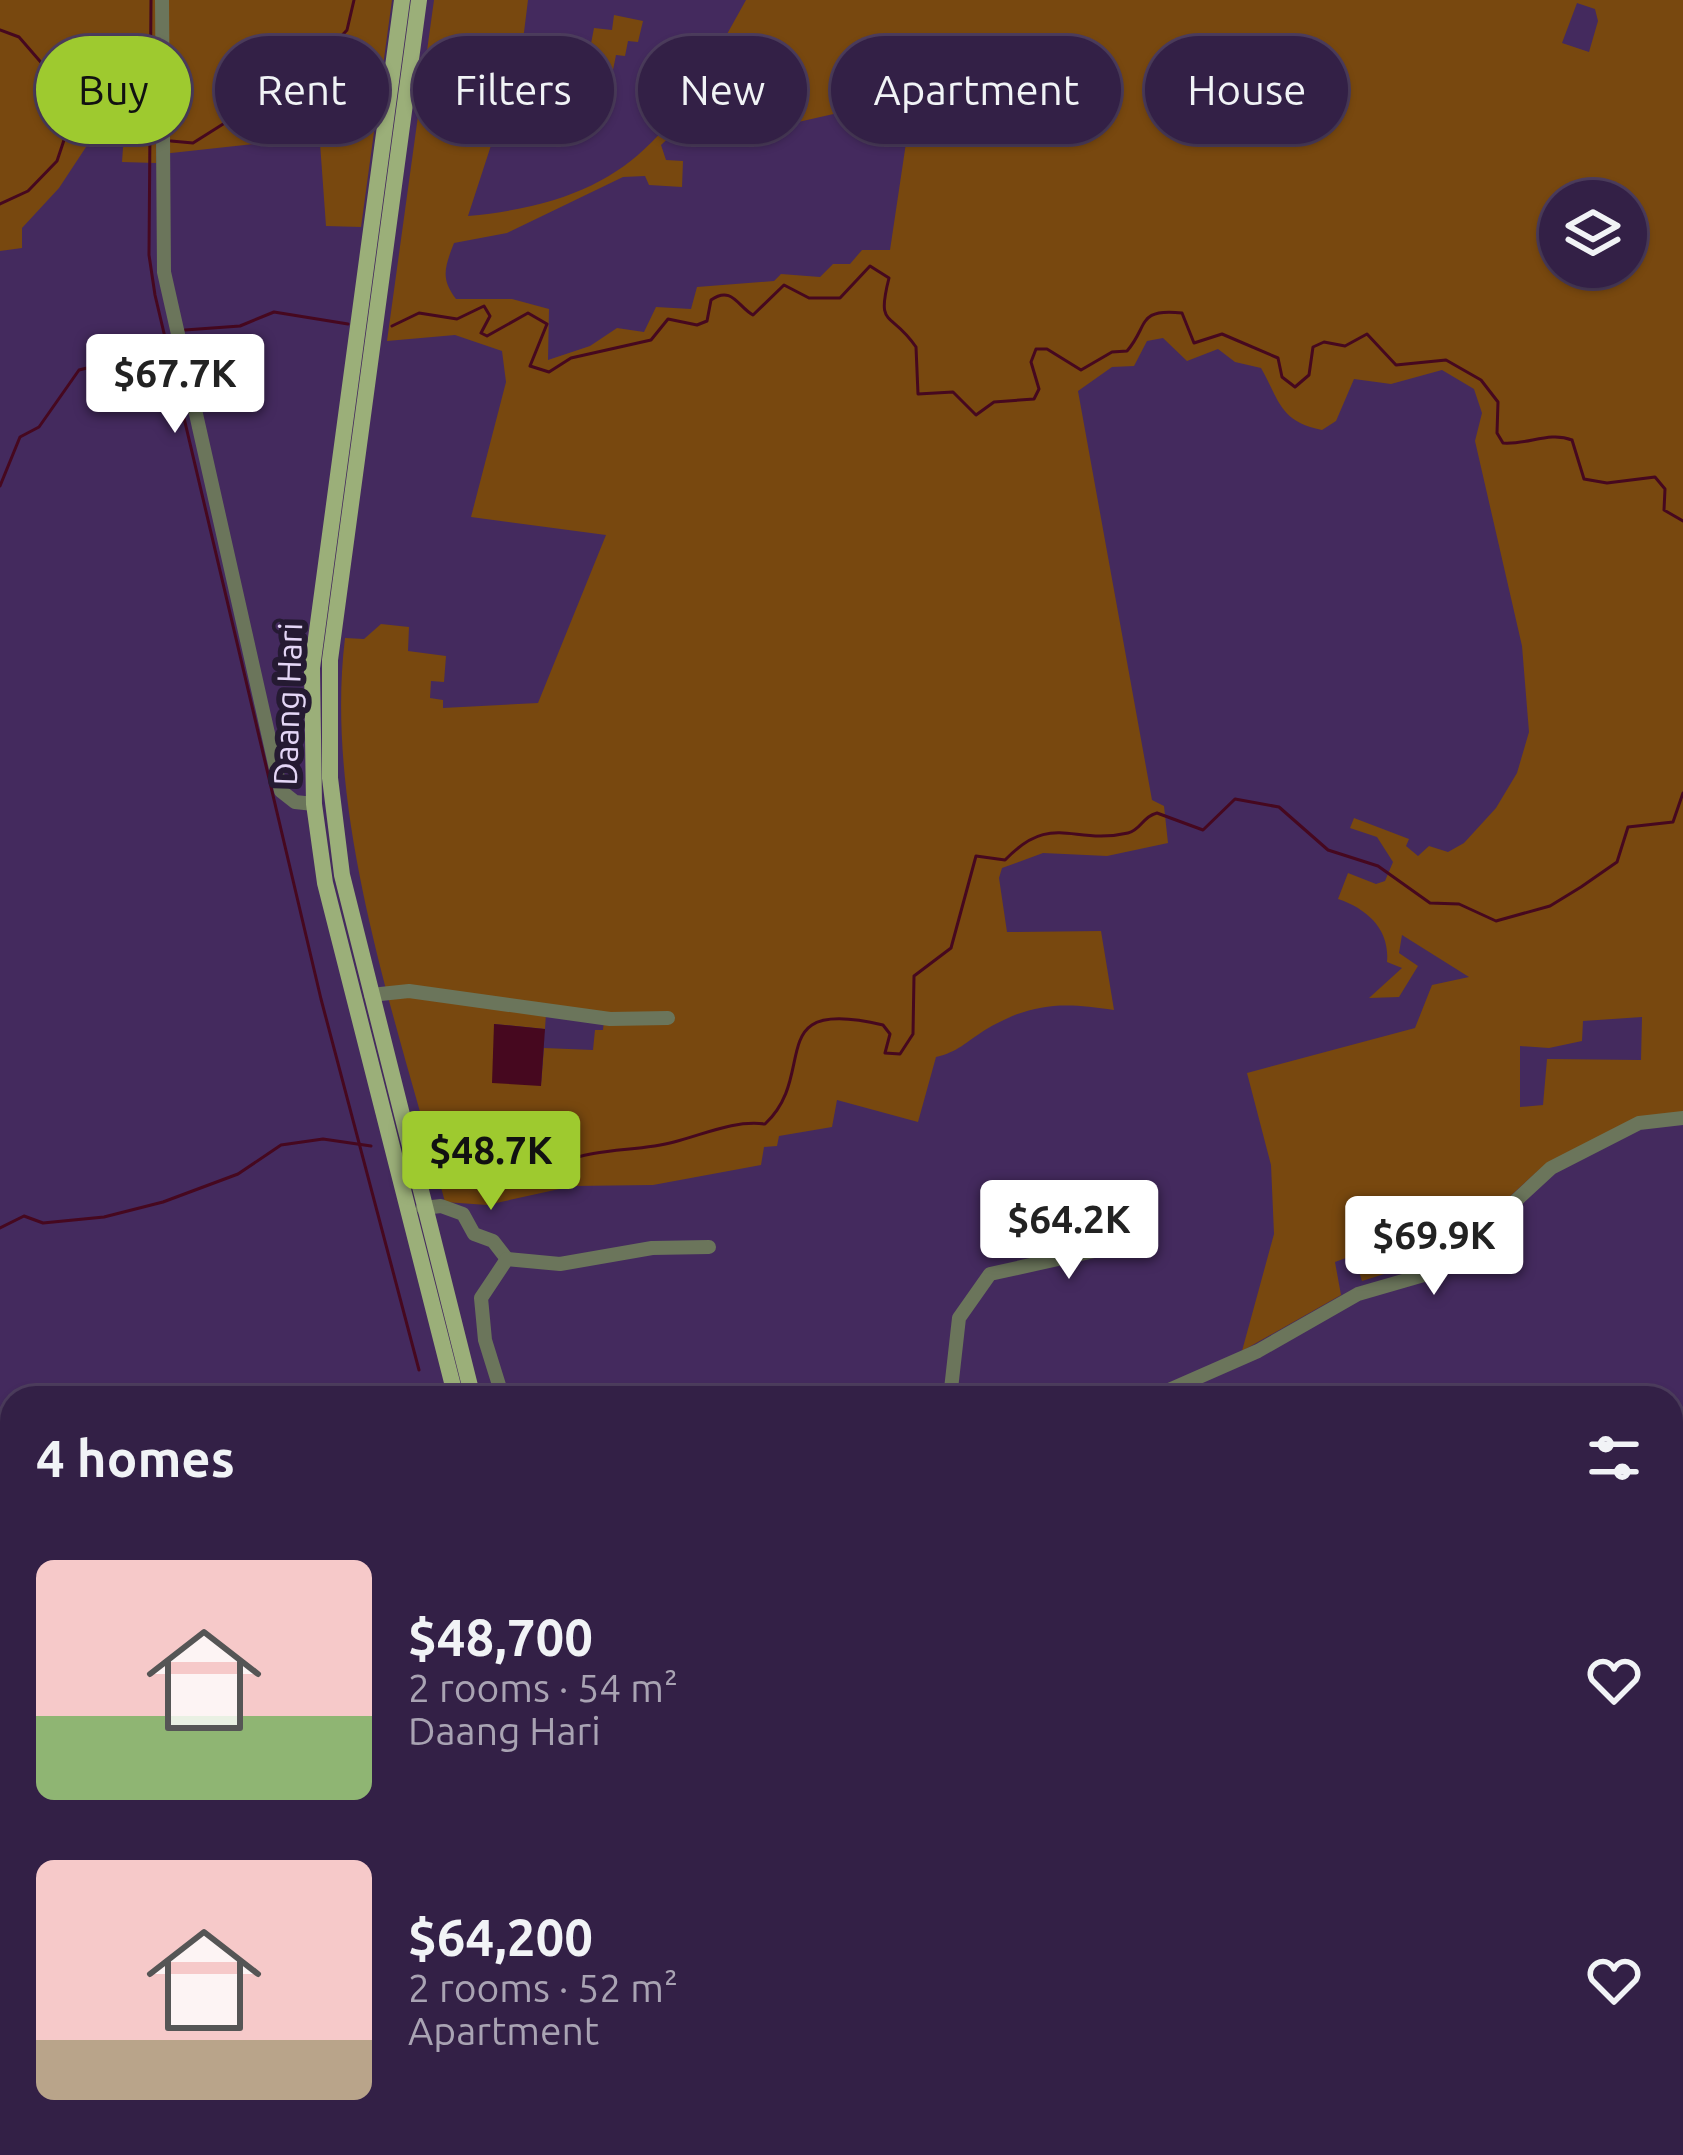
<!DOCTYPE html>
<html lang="en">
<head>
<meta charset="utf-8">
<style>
  :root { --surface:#332046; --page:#3e2d51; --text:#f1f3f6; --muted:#a9a3b3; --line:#4e3e5f; --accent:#9eca2f }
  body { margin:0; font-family:Ubuntu,sans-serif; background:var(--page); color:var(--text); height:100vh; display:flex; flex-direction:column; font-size:45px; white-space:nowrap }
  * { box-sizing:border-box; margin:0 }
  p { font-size:39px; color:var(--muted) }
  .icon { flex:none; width:66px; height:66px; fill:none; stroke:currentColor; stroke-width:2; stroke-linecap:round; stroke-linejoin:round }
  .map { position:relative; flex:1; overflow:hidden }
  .drawer { position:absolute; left:0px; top:1386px; width:1683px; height:771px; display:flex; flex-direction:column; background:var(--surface); border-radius:36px 36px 0 0; box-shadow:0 3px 9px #0004,0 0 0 3px var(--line) }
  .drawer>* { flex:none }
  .top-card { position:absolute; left:36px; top:36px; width:1611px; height:108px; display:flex; gap:24px }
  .tools { position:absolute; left:1539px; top:180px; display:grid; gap:24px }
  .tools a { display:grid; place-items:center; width:108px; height:108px; border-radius:50%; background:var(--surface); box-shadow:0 3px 9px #0004,0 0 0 3px var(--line); font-size:60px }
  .price { position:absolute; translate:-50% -102px; padding:0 27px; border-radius:12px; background:#fff; color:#222; font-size:39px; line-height:78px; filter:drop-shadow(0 3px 6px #0008) }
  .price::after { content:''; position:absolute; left:50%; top:72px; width:36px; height:27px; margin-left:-18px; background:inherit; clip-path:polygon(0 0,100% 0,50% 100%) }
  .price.selected { background:var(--accent); color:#111 }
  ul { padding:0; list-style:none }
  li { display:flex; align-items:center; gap:36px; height:300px; padding:0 36px }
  li span { display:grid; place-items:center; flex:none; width:336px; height:240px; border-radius:18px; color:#555 }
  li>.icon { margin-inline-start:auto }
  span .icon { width:144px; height:144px; fill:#fffc; stroke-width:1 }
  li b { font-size:51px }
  h2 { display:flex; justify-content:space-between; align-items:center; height:144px; padding:0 36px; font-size:51px }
  .pill { padding:0 42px; border-radius:54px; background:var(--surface); box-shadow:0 3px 9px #0004,0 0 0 3px var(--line); font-size:42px; line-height:108px }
  .pill.selected { background:var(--accent); color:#111 }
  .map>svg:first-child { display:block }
  .green { fill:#78480f; fill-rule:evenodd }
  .water { fill:#46081f }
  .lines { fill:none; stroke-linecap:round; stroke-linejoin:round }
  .stream { stroke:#46081f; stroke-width:3 }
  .minor { stroke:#6b755b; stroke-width:14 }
  .major { stroke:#9baf79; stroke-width:16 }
  .labels { text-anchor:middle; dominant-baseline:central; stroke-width:12; stroke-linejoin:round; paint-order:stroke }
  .street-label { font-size:33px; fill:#e4d6f6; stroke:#251a32 }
</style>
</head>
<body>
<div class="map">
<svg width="1683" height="2155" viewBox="0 0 1683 2155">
  <rect width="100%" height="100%" fill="#442a5e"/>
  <!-- green -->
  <g class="green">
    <polygon points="0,0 159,0 156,163 122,162 126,106 113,106 59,188 22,228 22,248 0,251"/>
    <polygon points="166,0 392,0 361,227 326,226 316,88 297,91 294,103 278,106 280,141 162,154"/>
    <path d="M434,0h94l-16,129 -15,-2 -29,89c165,-16 204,-82 278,-216h937v1115h-15l-128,54 -95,86 -83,26 -8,-26 -19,7 6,33 -99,56 32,-117 -3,-69 -24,-92 168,-45 17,-43 37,-8 -67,-42 -3,18 19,13 -19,31 -30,1 33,-30 -15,-6c3,-32 -19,-53 -49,-63l10,-26 28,11 9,-3 8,-19 -16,-25 -27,-9 4,-10 55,21 -3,7 12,10 11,-10 19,6 16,-9 32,-35 21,-35 12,-41 -7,-86 -47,-205 7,-28 -8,-24 -32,-19 -51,14 -37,-5 -18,42 -14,9c-43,-9 -42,-29 -61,-62l-26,-6 -17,-13 -31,12 -24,-23 -16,3 -13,25 -22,1 -34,24 74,409 12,6 4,37 -61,13 -64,-3 -41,15 -3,10 8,54 94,-1 13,79c-51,-8 -82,-8 -129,20 -19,12 -27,22 -49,27l-18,65 -81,-22 -5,27 -53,9 -2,10 -13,1 -3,18 -108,20 -80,1 -86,19 -42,-3c-46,-175 -122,-384 -100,-564l19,1 17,-15 28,3 -1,24 38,5 -2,26 -13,-1 -1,17 13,2v8l95,-5 68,-168 -135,-18 35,-135 -4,-31 -47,-16 -68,6zM1577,3l18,6 3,12 -9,31 -27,-9zM792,81l-7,44 128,-29 -23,154h-28l-12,14h-17l-13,13 -39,-3 -7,7 -77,6 -6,22 -35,-2 -12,25 -27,-4 -27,18 -42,14 1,-51 -37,-10h-56c-15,-20 -12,-30 -2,-56l53,-10 116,-56 22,-1 4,9 33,2 1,-26 -17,-1 -5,-15 15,-14 79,-1 9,-48zM1560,201h66v66h-66zM546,1013l58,7 -1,10h-8l-2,20 -49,-2 -3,37 -47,-61 51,5zM1642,1017l-1,43 -94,-1 -4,46 -23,2v-61l29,2 33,-7 1,-20z"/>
    <polygon points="614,15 643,21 638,42 628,41 625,56 616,55 612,75 586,70 594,28 612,30"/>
    <polygon points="12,1700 12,2073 0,2079 0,1704"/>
    <polygon points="33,2145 298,2145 303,2155 35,2155"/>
    <polygon points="536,2145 665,2145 670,2155 542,2155"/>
  </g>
  <!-- water -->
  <polygon class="water" points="494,1024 545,1029 541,1086 492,1083"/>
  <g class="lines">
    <!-- stream -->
    <g class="stream">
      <polyline points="151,0 149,255 155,295 321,999 419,1370"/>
      <polyline points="0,30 19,37 45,67 94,81 142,114"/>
      <polyline points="171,141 193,143 239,114 240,73 247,64 270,65 295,87 308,87 324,55 347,30 354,0"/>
      <polyline points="0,204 28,191 57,161 69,125 109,98"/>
      <path d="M392,326l27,-13 38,6 27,-13 6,10 -9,17 6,3 41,-23 19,11 -17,42 19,6 22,-14 80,-18 17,-21 29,6 10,-4 4,-21c21,-15 27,7 42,15l31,-30 25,13h31l30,-32 19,12c-13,51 2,32 27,69l2,47 35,-2 23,23 18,-13 40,-3 5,-10 -8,-27 5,-13h11l34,21 31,-18 15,-1c22,-25 9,-43 55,-38l12,30 28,-9 56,24 4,19 13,10 14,-12 4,-28 11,-5 21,4 22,-12 29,31 50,-5 35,20 17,22 -1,31 6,10c25,2 46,-12 69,-3l12,39 23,4 48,-6 10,12 -1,21 19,11"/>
      <polyline points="185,330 240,326 274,312 348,324"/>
      <polyline points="0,486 20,437 39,427 79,370 135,356 171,338"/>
      <path d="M440,1165l32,4 48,18c15,-6 26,-18 41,-24 36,-16 77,-11 113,-21 31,-8 60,-22 91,-18 55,-51 -5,-128 118,-99l7,9 -5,19 15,1 13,-20 1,-58 37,-28 25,-92 29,4c47,-49 67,-14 123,-27 13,-3 15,-17 29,-20l46,17 32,-31 44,8 49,43 50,16 52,37 29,1 37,17 54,-15 31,-19 36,-25 11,-35 45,-5 10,-29"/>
      <polyline points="0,1228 24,1216 43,1223 104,1217 163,1202 238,1174 281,1145 323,1139 371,1146"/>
      <polyline points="1671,1609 1683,1588"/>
      <polyline points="0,1669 12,1665"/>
    </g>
    <!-- minor -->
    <g class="minor">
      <polyline points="162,0 164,272 281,791 295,802 314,804"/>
      <polyline points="371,995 409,991 610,1019 668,1018"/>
      <polyline points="423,1208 441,1206 463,1214 474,1234 493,1241 507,1259"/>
      <polyline points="503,1398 485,1340 481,1298 507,1259 560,1264 652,1248 709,1247"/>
      <polyline points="950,1398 959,1318 990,1274 1135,1242"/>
      <polyline points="1151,1398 1258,1351 1358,1294 1441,1270 1551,1168 1639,1123 1683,1118"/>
      <polyline points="0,1555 12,1568"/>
      <polyline points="0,1658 12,1654"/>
      <polyline points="0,1690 12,1685"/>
      <polyline points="0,2114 9,2155"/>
      <polyline points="21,2145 22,2155"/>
      <polyline points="321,2145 326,2155"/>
    </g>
    <!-- major -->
    <g class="major">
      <polyline points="402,0 312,668 314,804 325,883 456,1398"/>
      <polyline points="419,0 330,660 330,778 342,875 473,1398"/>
      <polyline points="0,2097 12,2092"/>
      <polyline points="0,2118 12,2113"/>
      <polyline points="801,2145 806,2155"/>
      <polyline points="821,2145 827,2155"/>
    </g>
  </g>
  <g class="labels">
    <!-- street labels -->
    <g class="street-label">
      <text transform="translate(287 704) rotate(-88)">Daang Hari</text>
    </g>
  </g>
</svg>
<div class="tools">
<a><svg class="icon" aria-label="layers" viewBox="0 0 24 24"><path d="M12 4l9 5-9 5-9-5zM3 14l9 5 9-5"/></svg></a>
</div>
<b class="price" style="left:175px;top:436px">$67.7K</b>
<b class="price selected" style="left:491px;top:1213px">$48.7K</b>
<b class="price" style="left:1069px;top:1282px">$64.2K</b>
<b class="price" style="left:1434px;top:1298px">$69.9K</b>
<div class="top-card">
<a class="pill selected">Buy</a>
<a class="pill">Rent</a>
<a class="pill">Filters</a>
<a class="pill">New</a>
<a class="pill">Apartment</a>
<a class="pill">House</a>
</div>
<section class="drawer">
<h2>4 homes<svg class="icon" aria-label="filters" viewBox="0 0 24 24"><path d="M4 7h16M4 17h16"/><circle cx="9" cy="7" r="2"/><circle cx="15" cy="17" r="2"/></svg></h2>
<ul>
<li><span style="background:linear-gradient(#f6c9c9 65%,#8fb573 0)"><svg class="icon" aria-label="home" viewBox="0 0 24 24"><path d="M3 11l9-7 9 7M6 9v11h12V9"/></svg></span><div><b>$48,700</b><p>2 rooms · 54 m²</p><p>Daang Hari</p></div><svg class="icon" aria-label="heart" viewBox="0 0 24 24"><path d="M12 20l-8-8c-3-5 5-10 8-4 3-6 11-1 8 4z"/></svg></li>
<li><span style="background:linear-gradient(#f6c9c9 75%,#b9a48a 0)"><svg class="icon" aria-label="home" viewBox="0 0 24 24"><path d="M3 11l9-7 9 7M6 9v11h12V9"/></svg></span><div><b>$64,200</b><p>2 rooms · 52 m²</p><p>Apartment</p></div><svg class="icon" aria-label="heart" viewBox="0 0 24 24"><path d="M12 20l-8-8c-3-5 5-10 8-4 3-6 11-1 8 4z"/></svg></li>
</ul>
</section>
</div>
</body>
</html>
